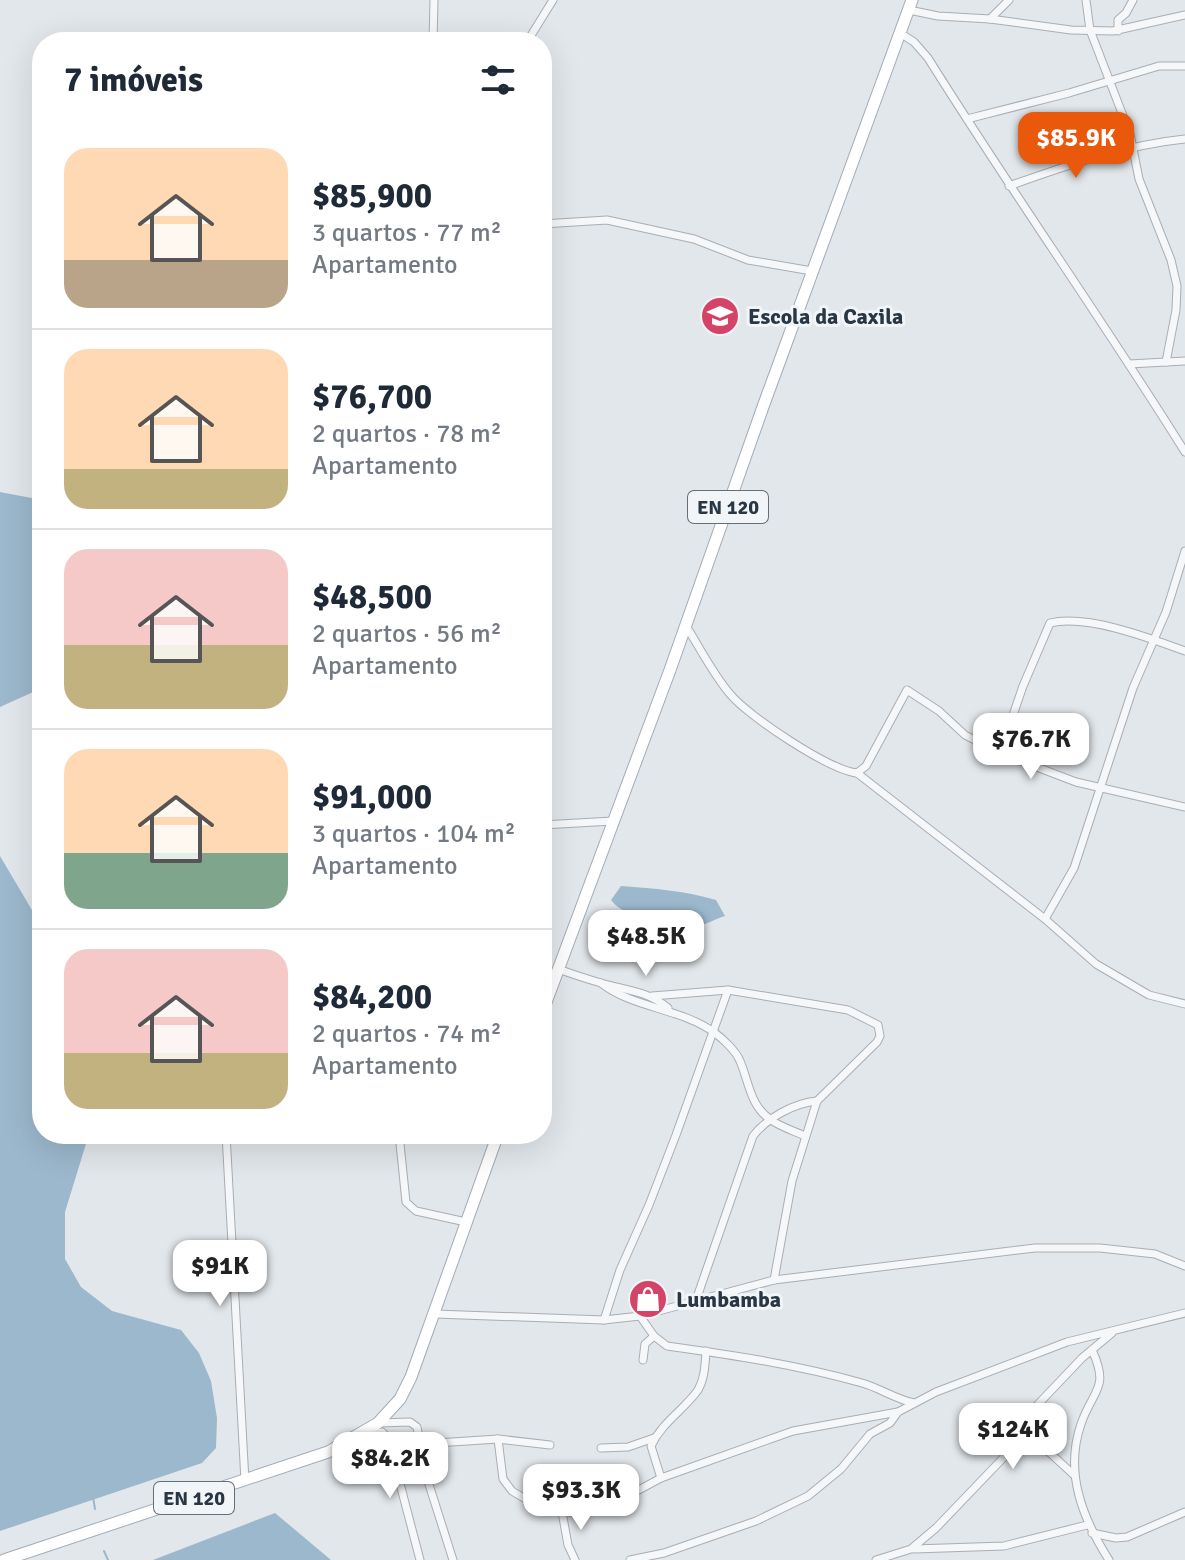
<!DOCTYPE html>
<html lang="pt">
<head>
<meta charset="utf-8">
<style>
  :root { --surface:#fff; --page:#f6f6f7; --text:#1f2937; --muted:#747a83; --line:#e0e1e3; --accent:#ea580c }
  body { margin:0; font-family:Signika,sans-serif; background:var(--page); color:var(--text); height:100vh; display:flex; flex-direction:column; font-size:30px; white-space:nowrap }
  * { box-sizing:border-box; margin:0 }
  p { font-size:26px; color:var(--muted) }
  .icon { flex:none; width:44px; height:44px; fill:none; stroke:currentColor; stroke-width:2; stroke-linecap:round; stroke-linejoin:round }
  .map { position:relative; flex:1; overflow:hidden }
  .sheet { position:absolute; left:32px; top:32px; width:520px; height:1112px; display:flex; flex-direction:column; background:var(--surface); border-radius:32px; box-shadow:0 8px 32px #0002 }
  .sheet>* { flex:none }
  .price { position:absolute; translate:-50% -68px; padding:0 18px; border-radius:16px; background:#fff; color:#222; font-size:26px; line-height:52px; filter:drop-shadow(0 2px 4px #0008) }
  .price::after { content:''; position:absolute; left:50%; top:48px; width:24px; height:18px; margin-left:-12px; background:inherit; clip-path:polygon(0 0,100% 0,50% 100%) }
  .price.selected { background:var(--accent); color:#fff }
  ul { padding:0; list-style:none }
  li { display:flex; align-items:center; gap:24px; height:200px; padding:0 32px }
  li+li { border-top:2px solid var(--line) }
  li span { display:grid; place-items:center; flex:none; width:224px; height:160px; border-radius:24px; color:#555 }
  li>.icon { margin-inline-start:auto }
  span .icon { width:96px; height:96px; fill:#fffc; stroke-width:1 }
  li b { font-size:34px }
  h2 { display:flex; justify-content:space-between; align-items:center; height:96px; padding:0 32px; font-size:34px }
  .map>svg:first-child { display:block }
  .water { fill:#9cb8cc }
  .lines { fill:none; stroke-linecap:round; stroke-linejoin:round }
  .stream { stroke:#9cb8cc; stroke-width:2 }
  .minor-casing { stroke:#a7aeb6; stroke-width:9 }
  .primary-casing { stroke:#a1acb7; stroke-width:13 }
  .minor { stroke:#f5f7f9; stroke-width:7 }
  .primary { stroke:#fff; stroke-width:11 }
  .labels { text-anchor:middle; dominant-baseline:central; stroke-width:6; stroke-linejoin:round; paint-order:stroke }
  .shield { fill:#f2f5f8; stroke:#656f7a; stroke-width:2 }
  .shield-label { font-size:20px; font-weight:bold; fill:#293644 }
  .poi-label { font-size:22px; font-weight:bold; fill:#293644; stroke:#f2f5f8; text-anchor:start }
</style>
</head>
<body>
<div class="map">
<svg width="1185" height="1560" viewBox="0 0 1185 1560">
  <rect width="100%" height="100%" fill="#e2e7eb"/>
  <!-- water -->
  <g class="water">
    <polygon points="0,492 42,500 42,688 0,707"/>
    <polygon points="0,856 42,927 42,1134 89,1134 65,1212 65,1259 81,1287 112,1311 181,1330 199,1353 211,1381 217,1418 216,1448 202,1463 0,1531"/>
    <path d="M621,886c35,3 61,4 95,14l9,16c-10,3 -21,10 -31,11 -22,2 -70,-9 -83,-27z"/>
    <polygon points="275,1513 331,1560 153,1560"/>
  </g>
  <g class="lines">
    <!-- stream -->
    <g class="stream">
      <polyline points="93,1497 95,1509"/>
      <polyline points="104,1551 108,1560"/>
    </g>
    <defs>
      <g id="minor">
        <polyline points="1086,0 1090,30 1130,134 1139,179 1171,260 1177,286 1176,310 1166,362"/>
        <polyline points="909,10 938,16 990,19 1071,30 1113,31 1185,15"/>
        <polyline points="990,19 1009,0"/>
        <polyline points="1118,31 1118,20 1126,13 1133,0"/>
        <path d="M900,33l14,9 14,16c83,133 174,261 257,394"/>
        <polyline points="433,42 434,0"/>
        <polyline points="527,42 553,0"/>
        <polyline points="967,119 1069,93 1159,66 1185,66"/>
        <path d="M1009,186c56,-20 116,-41 176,-47"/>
        <polyline points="542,224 607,220 694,239 748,260 812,271"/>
        <polyline points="1129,364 1185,361"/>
        <path d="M686,626c14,22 27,48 44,68 18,22 99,76 127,79l188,146 51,45 53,31 36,9"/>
        <path d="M1000,753l23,-67 27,-63c37,-9 100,15 135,28"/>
        <polyline points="857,773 866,766 907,690 939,711 965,735 1000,753 1076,782 1185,807"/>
        <polyline points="542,825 613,821"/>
        <polyline points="1045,919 1074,868 1133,688 1166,612 1185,551"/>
        <path d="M558,969c14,5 29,10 43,14 24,7 47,8 67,25"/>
        <path d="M601,983c31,25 80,25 114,50 8,6 21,18 25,28 9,21 10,45 31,59 10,7 23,11 34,16"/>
        <polyline points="652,996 728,990 848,1010 878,1025 880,1036 877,1042 817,1101 792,1181 774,1280"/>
        <polyline points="226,1134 245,1481"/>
        <polyline points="399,1134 406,1202 416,1211 466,1222"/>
        <path d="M695,1303l58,-167c14,-18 41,-33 64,-35"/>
        <polyline points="435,1314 604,1320 640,1316 774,1280 1035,1248 1100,1248 1155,1254 1185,1266"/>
        <path d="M640,1316l14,20 13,10c66,9 131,19 195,37 18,5 33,16 52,20"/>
        <polyline points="604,1320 620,1270 649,1205 676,1135 728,990"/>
        <path d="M1092,1350c18,39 1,39 -11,74 -17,49 2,95 28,136"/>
        <polyline points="643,1360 645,1344 654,1336"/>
        <polyline points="378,1423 410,1422 417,1427 426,1475 453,1560"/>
        <polyline points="365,1433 382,1432 388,1438 420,1560"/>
        <polyline points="1018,1433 1050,1453 1074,1475"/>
        <polyline points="498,1439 503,1479 512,1491 534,1504 562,1512 584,1512 609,1506 661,1478 793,1431 898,1412"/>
        <polyline points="421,1444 498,1439 550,1445"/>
        <polyline points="601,1448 628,1447 654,1438"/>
        <path d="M661,1478l-10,-32c11,-24 33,-36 47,-56 7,-12 7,-26 8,-39"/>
        <polyline points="562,1512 568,1545 575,1560"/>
        <polyline points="1092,1533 1116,1538 1127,1537 1185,1512"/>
        <polyline points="914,1549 1004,1546 1087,1525"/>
        <polyline points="630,1560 664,1553 756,1521 808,1496 841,1469 870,1434 890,1423 898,1412 936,1392 1067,1342 1185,1313"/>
        <polyline points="876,1560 911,1549 936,1528 1006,1455 1025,1418 1082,1358 1112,1333"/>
      </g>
      <g id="primary">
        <polyline points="542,1013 670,670 764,404 912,0"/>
        <polyline points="4,1560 328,1452 378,1423 400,1399 411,1377 498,1134"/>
      </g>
    </defs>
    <!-- minor casing -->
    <use href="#minor" class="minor-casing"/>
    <!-- primary casing -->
    <use href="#primary" class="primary-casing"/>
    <!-- minor -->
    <use href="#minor" class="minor"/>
    <!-- primary -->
    <use href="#primary" class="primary"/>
  </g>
  <!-- icons -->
  <defs>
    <symbol id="school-disc" viewBox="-11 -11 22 22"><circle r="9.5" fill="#d44466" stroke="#f2f5f8"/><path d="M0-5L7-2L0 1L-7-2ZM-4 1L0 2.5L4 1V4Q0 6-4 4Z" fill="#fff"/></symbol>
    <symbol id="shop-disc" viewBox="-11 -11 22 22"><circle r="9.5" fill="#d44466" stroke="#f2f5f8"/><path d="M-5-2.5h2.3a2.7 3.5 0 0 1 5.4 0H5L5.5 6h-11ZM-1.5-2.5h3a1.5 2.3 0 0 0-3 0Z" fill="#fff"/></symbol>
  </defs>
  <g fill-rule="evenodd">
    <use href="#school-disc" x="698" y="294" width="44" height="44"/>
    <use href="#shop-disc" x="626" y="1277" width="44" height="44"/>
  </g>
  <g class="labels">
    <!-- shield labels -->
    <g class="shield">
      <rect x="688" y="491" width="80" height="32" rx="6"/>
      <rect x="154" y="1482" width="80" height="32" rx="6"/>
    </g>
    <g class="shield-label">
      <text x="728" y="507">EN 120</text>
      <text x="194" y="1498">EN 120</text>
    </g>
    <!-- poi labels -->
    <g class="poi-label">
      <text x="748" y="316">Escola da Caxila</text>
      <text x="676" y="1299">Lumbamba</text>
    </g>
  </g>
</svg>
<b class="price selected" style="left:1076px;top:180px">$85.9K</b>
<b class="price" style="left:1031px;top:781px">$76.7K</b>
<b class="price" style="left:646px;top:978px">$48.5K</b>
<b class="price" style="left:220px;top:1308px">$91K</b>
<b class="price" style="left:1013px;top:1471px">$124K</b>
<b class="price" style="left:390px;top:1500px">$84.2K</b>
<b class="price" style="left:581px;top:1532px">$93.3K</b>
<section class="sheet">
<h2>7 imóveis<svg class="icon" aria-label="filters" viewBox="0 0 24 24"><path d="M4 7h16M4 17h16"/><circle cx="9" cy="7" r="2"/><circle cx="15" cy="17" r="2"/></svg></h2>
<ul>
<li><span style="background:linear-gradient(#ffd9b3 70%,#b9a48a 0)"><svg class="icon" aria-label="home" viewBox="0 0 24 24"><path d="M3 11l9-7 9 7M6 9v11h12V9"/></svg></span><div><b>$85,900</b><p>3 quartos · 77 m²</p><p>Apartamento</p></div></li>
<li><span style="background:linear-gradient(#ffd9b3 75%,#c2b280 0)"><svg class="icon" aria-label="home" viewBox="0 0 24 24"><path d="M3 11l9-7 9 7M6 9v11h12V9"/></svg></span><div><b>$76,700</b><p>2 quartos · 78 m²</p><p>Apartamento</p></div></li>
<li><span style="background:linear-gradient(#f6c9c9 60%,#c2b280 0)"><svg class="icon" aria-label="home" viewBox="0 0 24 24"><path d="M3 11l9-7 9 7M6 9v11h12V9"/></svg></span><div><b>$48,500</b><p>2 quartos · 56 m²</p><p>Apartamento</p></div></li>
<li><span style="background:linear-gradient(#ffd9b3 65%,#7fa58c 0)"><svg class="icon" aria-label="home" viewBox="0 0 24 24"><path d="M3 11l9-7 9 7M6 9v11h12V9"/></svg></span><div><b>$91,000</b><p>3 quartos · 104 m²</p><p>Apartamento</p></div></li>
<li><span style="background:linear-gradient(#f6c9c9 65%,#c2b280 0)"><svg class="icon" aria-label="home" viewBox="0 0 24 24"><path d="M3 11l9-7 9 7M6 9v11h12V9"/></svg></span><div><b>$84,200</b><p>2 quartos · 74 m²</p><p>Apartamento</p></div></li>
</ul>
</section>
</div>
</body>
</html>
